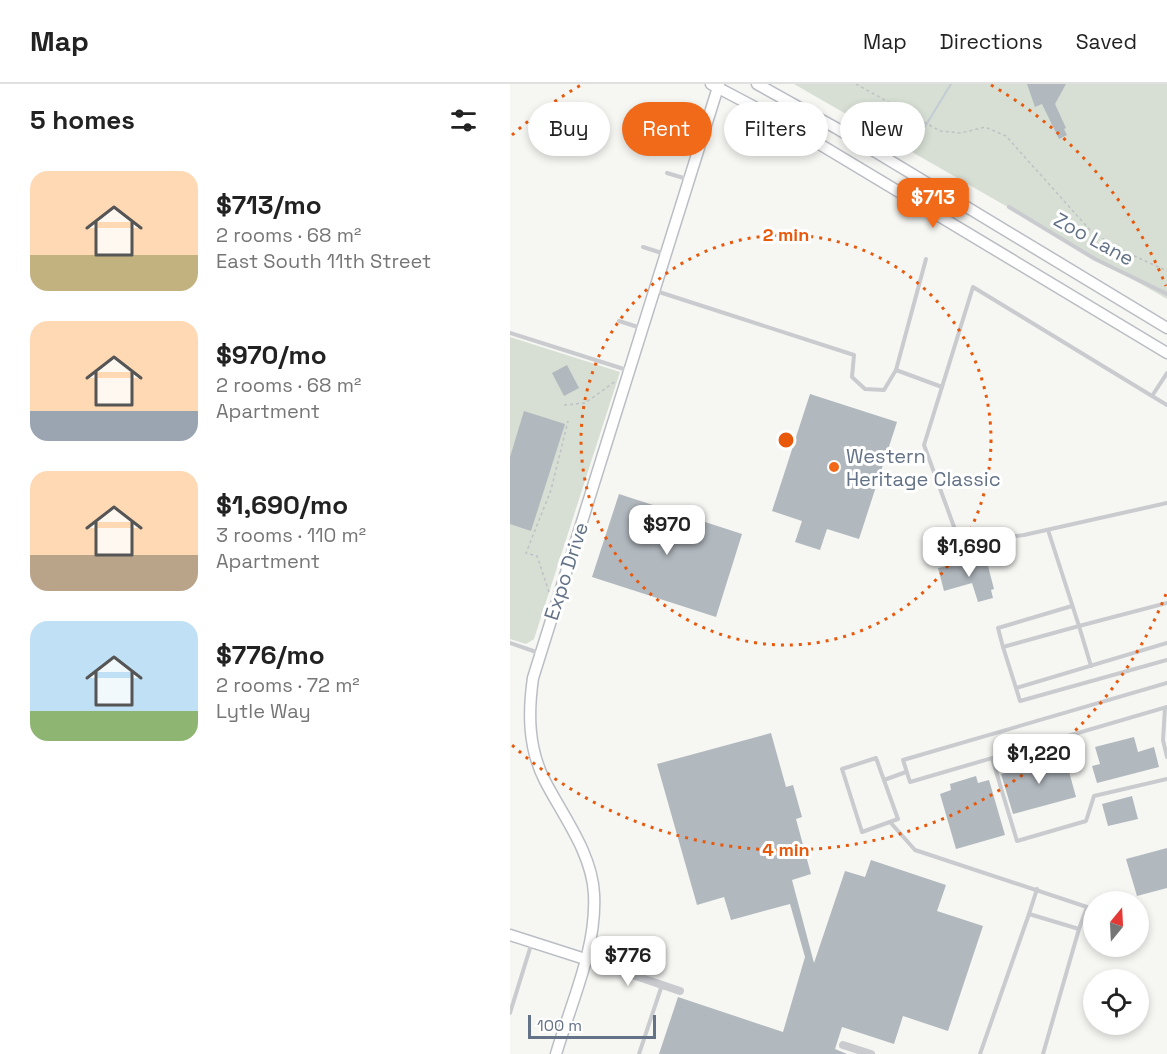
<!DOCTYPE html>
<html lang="en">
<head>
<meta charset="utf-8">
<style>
  :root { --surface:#fff; --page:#f2f2f2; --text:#222; --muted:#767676; --line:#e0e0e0; --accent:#f16a1a }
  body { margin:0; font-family:"Space Grotesk",sans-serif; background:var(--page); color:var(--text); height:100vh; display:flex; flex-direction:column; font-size:22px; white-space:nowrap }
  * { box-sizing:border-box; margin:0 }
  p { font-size:20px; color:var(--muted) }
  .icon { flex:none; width:33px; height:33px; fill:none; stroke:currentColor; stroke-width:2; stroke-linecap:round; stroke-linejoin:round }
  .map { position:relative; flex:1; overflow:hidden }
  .drawer { display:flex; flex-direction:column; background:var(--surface); width:510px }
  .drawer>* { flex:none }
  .top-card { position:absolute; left:18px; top:18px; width:549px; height:54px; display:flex; gap:12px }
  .needle { width:39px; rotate:18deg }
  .buttons { position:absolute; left:573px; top:807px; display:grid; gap:12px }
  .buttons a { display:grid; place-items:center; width:66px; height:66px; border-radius:50%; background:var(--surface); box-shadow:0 3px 9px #0003; font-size:30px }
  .scale { position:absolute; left:18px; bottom:15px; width:128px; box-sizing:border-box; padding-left:6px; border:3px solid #637287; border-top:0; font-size:16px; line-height:21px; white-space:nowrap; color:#637287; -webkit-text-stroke:4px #fff; paint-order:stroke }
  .price { position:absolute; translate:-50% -51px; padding:0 14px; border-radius:12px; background:#fff; color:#222; font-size:20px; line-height:39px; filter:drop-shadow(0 2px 3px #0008) }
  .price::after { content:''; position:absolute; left:50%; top:36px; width:18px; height:14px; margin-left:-9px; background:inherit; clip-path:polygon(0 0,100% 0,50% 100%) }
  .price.on { background:var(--accent); color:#fff }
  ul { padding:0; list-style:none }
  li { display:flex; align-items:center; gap:18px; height:150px; padding:0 30px }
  li span { display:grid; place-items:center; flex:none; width:168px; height:120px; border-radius:18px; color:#555 }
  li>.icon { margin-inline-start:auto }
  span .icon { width:72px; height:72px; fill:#fffc; stroke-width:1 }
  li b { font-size:26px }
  h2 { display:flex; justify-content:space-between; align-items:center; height:72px; padding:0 30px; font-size:26px }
  .chip { padding:0 21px; border-radius:27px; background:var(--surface); box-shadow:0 3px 9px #0003; font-size:21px; line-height:54px }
  .chip.on { background:var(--accent); color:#fff }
  header { display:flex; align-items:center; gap:36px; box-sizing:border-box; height:84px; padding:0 30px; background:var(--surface); border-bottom:2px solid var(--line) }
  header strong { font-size:28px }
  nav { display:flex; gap:33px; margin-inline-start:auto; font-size:21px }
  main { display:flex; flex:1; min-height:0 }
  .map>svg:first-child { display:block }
  .green { fill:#d7dfd4 }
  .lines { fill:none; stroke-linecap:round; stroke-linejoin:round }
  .stream { stroke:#c4ccd3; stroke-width:2 }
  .building { fill:#b1b8be }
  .secondary-casing { stroke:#babec4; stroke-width:13 }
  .path { stroke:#bfc1c4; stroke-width:1.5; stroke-dasharray:3 3; stroke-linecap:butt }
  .lane { stroke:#c9cbcf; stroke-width:4 }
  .street { stroke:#c9cbcf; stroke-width:8 }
  .secondary { stroke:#fff; stroke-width:10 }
  .ring { fill:none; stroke:#e8590c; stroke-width:3; stroke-dasharray:3 6 }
  .poi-dot { fill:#f16a1a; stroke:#fff; stroke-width:2 }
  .labels { text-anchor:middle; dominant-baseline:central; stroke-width:6; stroke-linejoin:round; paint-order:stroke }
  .street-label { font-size:20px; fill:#637287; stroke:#fff }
  .poi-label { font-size:20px; fill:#637287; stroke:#fff; text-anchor:start }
  .centre { fill:#e8590c; stroke:#fff; stroke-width:3 }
  .ring-label { font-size:18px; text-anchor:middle; font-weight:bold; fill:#e8590c; stroke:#fff; stroke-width:6; stroke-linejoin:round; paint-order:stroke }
</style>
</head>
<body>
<header>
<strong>Map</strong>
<nav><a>Map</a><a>Directions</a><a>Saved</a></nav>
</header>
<main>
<section class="drawer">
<h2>5 homes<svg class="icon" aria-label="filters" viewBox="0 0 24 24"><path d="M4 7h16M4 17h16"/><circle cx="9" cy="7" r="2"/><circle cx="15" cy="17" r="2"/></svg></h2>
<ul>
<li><span style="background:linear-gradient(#ffd9b3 70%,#c2b280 0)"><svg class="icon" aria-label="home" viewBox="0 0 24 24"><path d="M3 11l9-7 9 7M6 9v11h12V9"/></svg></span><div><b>$713/mo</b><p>2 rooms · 68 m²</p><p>East South 11th Street</p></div></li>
<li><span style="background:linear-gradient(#ffd9b3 75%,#9aa5b1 0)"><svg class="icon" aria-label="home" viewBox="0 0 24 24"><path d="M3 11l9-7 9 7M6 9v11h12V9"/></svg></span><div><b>$970/mo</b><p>2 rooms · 68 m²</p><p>Apartment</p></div></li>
<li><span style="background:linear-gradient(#ffd9b3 70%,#b9a48a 0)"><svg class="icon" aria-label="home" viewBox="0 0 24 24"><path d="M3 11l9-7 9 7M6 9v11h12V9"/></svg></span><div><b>$1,690/mo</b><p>3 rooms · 110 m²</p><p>Apartment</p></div></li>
<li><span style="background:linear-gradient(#bfe0f5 75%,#8fb573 0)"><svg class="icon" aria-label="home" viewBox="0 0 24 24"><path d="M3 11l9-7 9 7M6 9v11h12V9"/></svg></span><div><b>$776/mo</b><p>2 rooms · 72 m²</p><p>Lytle Way</p></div></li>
</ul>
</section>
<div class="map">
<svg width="657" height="970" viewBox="0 0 657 970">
  <rect width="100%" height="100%" fill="#f6f7f3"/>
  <!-- green -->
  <g class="green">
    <polygon points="284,0 657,0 657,215"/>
    <polygon points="0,253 110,288 24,555 16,560 0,555"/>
  </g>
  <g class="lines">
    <!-- stream -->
    <polyline class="stream" points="408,54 441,0"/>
  </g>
  <!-- building -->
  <g class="building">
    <polygon points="517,0 556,0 545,20 556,44 554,45 557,51 549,55 532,20 525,23"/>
    <polygon points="57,281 69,304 54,312 42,289"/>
    <polygon points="300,310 387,338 349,455 317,445 310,466 285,458 292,437 262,427"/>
    <polygon points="14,327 55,340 21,447 0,440 0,373"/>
    <polygon points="109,410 232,450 206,533 82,493"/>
    <polygon points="473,475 475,482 478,482 484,505 481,506 483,514 468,518 462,499 434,507 428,484"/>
    <polygon points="261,649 276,703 283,701 292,733 286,735 301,790 282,796 304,879 335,787 355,793 361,776 436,801 427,827 473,842 438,947 393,932 384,960 332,943 325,965 337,970 149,970 168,913 273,948 295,873 280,820 221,836 214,813 187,821 147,680"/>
    <polygon points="624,653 628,668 644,663 649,683 587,699 582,682 590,680 585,663"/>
    <polygon points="555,673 566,713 503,730 491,690"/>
    <polygon points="466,692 468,699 479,696 495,751 446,765 430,710 441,706 440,700"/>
    <polygon points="622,712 628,735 598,742 592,720"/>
    <polygon points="657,764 657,804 627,812 616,775"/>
  </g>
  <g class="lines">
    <defs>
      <g id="secondary">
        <polyline points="201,0 271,37 657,269"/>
        <polyline points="247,0 326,44 657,244"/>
        <polyline points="0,851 75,875"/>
        <path d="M46,970c15,-51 41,-106 38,-160 -2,-41 -31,-78 -49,-113 -17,-33 -17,-68 -12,-103l186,-594"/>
      </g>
    </defs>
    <!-- secondary casing -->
    <use href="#secondary" class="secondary-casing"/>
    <!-- path -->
    <g class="path">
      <polyline points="346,0 430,47 451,49 475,43 496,52 579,145 605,163 657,187"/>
      <polyline points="54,321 75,319 106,297"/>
      <polyline points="39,508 27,472 16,469 41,406 58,337"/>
    </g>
    <!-- lane -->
    <g class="lane">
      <polyline points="157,89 177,95"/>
      <polyline points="499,123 585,175 657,210"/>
      <polyline points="133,163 155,170"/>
      <polyline points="146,207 344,271 342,293 355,305 374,306 386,286 432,303"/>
      <polyline points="109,237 131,244"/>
      <polyline points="0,249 117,286"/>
      <polyline points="386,286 416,175"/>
      <polyline points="657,289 642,312 463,203 414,361 450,459 514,451 657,419"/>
      <polyline points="642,312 657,321"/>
      <polyline points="538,446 569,542 493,563 506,604 657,559"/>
      <polyline points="0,559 29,569"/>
      <polyline points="493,563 488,544 562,522"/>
      <polyline points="581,582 569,542 657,519"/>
      <polyline points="657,599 393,676 400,698 657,623"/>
      <polyline points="506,604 510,617 657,576"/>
      <polyline points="655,624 653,656 657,673"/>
      <polygon points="366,674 388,735 352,748 332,685"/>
      <polyline points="482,674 507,757 576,737 584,712 657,695"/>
      <polyline points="374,696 396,688"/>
      <polyline points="380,738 405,766 577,823 569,845"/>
      <polyline points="519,830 527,805"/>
      <polyline points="0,929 22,858"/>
      <polyline points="129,970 152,901"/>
      <polyline points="470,970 519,830 569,845 533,970"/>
    </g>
    <!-- street -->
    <g class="street">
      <polyline points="75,875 170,907"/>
      <polyline points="333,961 361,970"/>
    </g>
    <!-- secondary -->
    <use href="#secondary" class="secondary"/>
  </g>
  <!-- distance rings -->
  <g class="ring">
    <circle cx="276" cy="356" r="205"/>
    <path d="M656 510A410 410 0 0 1 2 661M2 51A410 410 0 0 1 71 1M481 1A410 410 0 0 1 656 202"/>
  </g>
  <!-- markers -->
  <circle class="poi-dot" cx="324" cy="383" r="6"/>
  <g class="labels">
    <!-- street labels -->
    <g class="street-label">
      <text transform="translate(584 155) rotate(29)">Zoo Lane</text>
      <text transform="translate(56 487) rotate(-72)">Expo Drive</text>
    </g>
    <!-- poi labels -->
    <g class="poi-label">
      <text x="336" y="372">Western<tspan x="336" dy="23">Heritage Classic</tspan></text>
    </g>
  </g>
  <circle cx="276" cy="356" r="9" class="centre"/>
  <g class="ring-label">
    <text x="276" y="157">2 min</text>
    <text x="276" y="772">4 min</text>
  </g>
</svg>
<div class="buttons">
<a><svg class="needle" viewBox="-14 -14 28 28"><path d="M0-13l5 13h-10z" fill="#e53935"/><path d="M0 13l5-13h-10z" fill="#767676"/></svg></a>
<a><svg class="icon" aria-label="locate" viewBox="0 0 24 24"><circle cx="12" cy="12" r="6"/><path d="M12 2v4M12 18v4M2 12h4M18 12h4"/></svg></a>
</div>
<div class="scale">100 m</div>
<b class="price on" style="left:423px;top:145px">$713</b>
<b class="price" style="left:157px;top:472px">$970</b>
<b class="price" style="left:459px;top:494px">$1,690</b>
<b class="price" style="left:529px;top:701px">$1,220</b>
<b class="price" style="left:118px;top:903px">$776</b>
<div class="top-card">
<a class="chip">Buy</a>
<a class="chip on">Rent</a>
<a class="chip">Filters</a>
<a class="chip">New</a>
</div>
</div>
</main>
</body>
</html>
